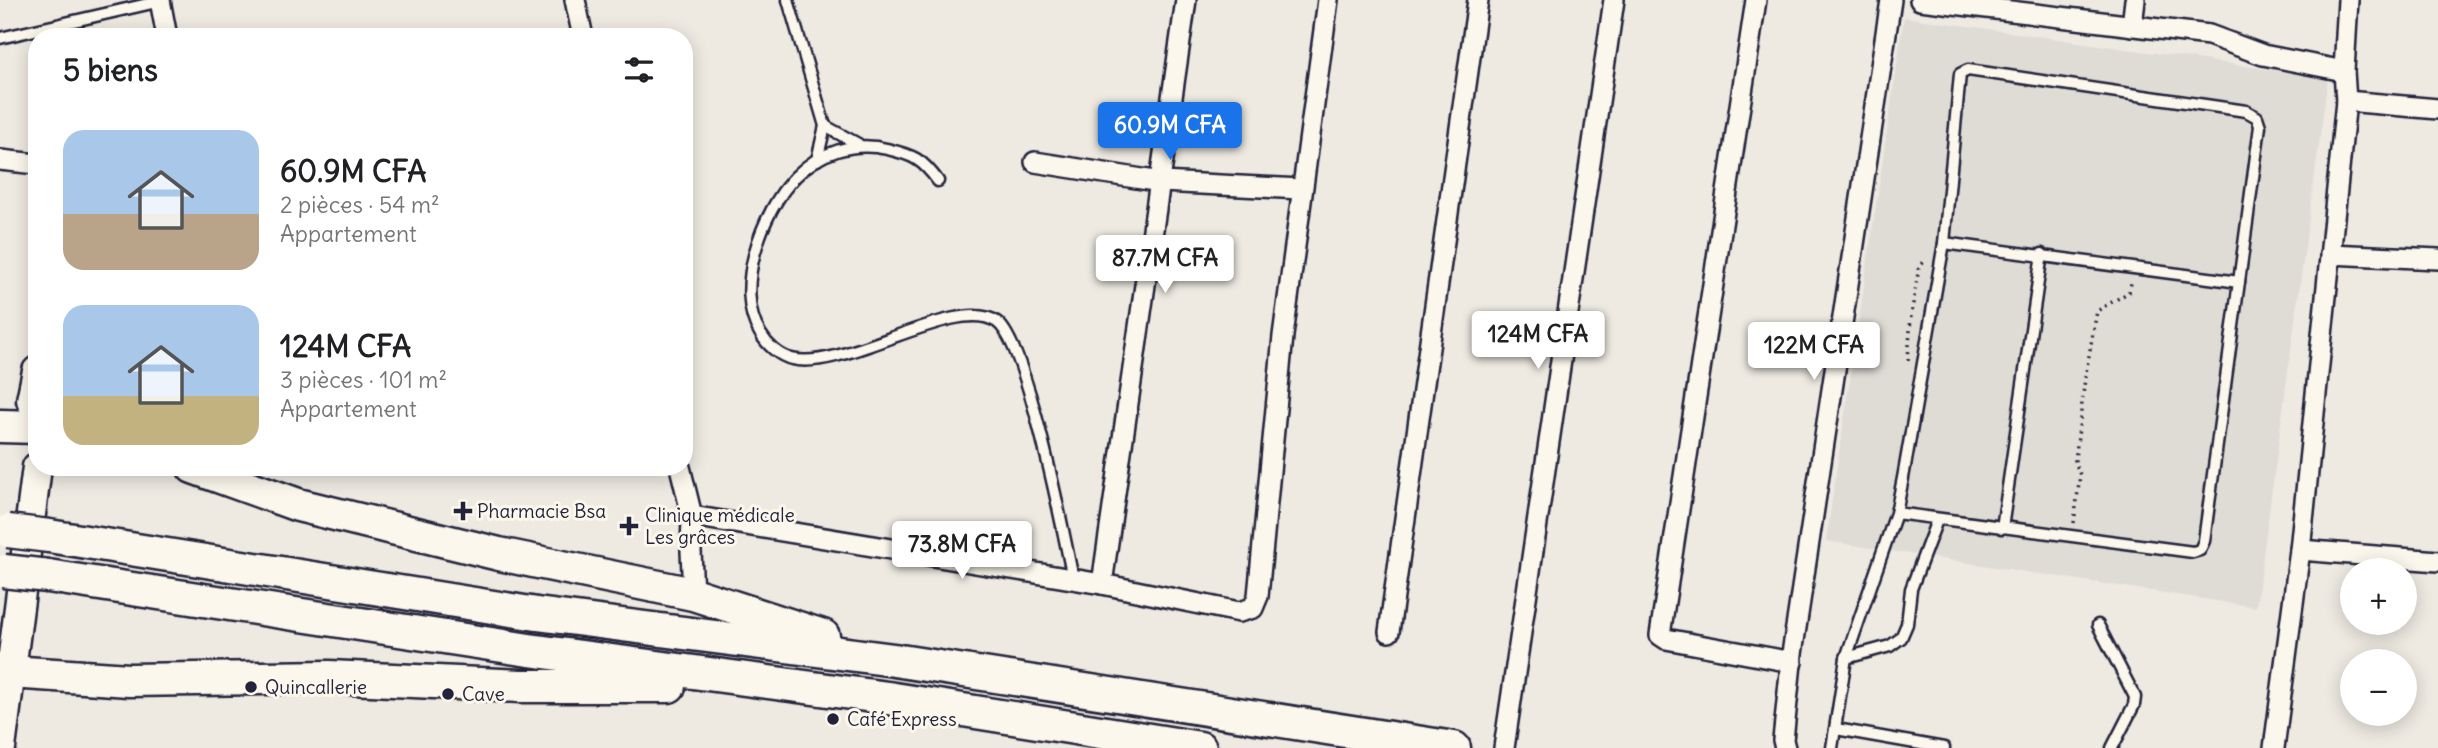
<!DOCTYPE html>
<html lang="fr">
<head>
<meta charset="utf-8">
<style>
  :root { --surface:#fff; --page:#f2f2f2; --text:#202124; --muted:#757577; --accent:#1a73e8 }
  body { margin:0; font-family:Delius,sans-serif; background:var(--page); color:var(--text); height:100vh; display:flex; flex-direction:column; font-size:26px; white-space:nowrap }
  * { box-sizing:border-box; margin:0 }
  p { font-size:23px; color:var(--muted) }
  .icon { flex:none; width:38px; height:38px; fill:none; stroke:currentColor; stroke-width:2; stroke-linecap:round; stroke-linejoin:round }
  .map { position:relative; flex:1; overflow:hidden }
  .details { position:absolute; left:28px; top:28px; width:665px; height:448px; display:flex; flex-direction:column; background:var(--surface); border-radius:28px; box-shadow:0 4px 18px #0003 }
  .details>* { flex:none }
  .controls { position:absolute; left:2340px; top:558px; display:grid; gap:14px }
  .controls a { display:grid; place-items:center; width:77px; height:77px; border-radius:50%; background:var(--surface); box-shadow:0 4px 18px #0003; font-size:35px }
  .price { position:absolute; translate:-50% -60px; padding:0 16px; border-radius:7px; background:#fff; color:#222; font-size:23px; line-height:46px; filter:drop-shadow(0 2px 4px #0008) }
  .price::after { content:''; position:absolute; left:50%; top:42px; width:21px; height:16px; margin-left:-10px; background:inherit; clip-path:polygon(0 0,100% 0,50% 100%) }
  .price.selected { background:var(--accent); color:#fff }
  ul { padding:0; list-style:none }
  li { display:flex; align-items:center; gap:21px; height:175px; padding:0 35px }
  li span { display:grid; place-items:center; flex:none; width:196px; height:140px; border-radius:21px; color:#555 }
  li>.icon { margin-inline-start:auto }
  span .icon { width:84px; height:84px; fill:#fffc; stroke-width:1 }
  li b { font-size:30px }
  h2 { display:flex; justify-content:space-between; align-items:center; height:84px; padding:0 35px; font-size:30px }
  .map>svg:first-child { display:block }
  .built { fill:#dfdbd5 }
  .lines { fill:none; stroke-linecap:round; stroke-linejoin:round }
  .lane-casing { stroke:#22223b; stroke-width:15 }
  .street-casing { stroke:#22223b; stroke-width:24 }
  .secondary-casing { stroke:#22223b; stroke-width:33 }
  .primary-casing { stroke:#22223b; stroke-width:37 }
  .path { stroke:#22223b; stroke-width:3.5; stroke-dasharray:2 5; stroke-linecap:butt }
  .lane { stroke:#fbf7ec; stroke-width:10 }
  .street { stroke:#fbf7ec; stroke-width:19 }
  .secondary { stroke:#fbf7ec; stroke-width:28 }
  .primary { stroke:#fbf7ec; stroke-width:32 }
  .primary-bridge-casing { stroke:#22223b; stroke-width:37; stroke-linecap:butt }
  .primary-bridge { stroke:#fbf7ec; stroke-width:32 }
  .poi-dot { fill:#22223b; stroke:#fbf7ec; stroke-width:2.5 }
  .labels { text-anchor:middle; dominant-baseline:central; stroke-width:6; stroke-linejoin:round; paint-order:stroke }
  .poi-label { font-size:19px; fill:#22223b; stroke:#fbf7ec; text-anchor:start }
</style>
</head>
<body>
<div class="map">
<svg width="2438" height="748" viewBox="0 0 2438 748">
  <rect width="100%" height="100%" fill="#eeeae2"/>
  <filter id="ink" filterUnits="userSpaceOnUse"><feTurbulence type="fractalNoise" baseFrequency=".0143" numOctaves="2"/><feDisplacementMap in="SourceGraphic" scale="14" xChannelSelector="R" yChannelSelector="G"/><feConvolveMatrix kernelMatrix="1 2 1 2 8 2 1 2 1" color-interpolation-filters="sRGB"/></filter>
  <g filter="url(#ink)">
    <!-- built -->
    <polygon class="built" points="1904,17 2328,78 2256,607 1826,541"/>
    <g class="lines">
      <defs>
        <g id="lane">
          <polyline points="788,0 825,126 817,160"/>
          <polyline points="0,38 161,1"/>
          <polyline points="825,126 858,144"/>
          <path d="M938,181c-16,-22 -25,-26 -51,-32 -33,-8 -68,3 -92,28 -33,34 -62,113 -35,156 7,12 19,23 32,26 52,13 166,-65 205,-37 30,21 67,213 76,257"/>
          <polyline points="1944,243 2239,282"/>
          <polyline points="2002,528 2042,254"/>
          <polyline points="2098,625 2135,697 2134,705 2112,748"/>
          <polyline points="1846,658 1890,646 1901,638 1907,624 1911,589 1937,520"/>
          <polyline points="1836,729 1944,748"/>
          <polyline points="1832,748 1846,658 1896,513 1903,478 1944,243 1960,74 1968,70 2246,111 2257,117 2260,126 2204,541 2200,550 2193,552 1896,513"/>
        </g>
        <g id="street">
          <polyline points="160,0 167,37"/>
          <polyline points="575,0 583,37"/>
          <polyline points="1756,0 1660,635 1666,639 1792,662"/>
          <polyline points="1920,0 2209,35 2263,55 2344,71"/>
          <polyline points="2132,26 2135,0"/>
          <polyline points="2346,101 2438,109"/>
          <polyline points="0,160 37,164"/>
          <polyline points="1035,162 1161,182 1301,189"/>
          <polyline points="2330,254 2438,259"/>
          <polyline points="680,467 692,516 691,551 693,594"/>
          <polyline points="692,516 1102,584 1239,612 1253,608 1258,596 1283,336 1328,0"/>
          <polyline points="2300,550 2438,561"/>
          <polyline points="1102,584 1186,0"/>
          <polyline points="1389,632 1478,0"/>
          <polyline points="1504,748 1614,0"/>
          <polyline points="1785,748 1783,740 1792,654 1891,0"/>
          <polyline points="2274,748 2300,550 2346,101 2344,71 2348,0"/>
        </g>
        <g id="secondary">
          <polyline points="37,371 31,400 37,414"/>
          <polyline points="1,748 37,467"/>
        </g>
        <g id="primary">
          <polyline points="0,426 37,427"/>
          <polyline points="193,467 298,505 499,554 693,594 823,636"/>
          <polyline points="49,536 537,614 894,660 1454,748"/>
          <polyline points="48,576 529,650 888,698 1200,748"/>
          <polyline points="0,669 10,672 129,680 329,677 521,686 669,686"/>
        </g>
      </defs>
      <!-- lane casing -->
      <use href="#lane" class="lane-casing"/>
      <!-- street casing -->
      <use href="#street" class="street-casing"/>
      <!-- secondary casing -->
      <use href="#secondary" class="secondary-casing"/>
      <!-- primary casing -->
      <use href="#primary" class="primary-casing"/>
      <!-- path -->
      <g class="path">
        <polyline points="1908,360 1911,316 1919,267 1926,260"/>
        <polyline points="2074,523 2080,475 2075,461 2085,378 2097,311 2129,292 2132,279"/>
      </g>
      <!-- lane -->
      <use href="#lane" class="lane"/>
      <!-- street -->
      <use href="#street" class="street"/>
      <!-- secondary -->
      <use href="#secondary" class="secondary"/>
      <!-- primary -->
      <use href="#primary" class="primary"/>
      <defs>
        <g id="primary-bridge">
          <polyline points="8,531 49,536"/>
          <polyline points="4,571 48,576"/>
        </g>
      </defs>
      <!-- primary-bridge casing -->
      <use href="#primary-bridge" class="primary-bridge-casing"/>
      <!-- primary-bridge -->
      <use href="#primary-bridge" class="primary-bridge"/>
    </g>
  </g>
  <!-- markers -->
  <g class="poi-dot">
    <path d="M459.5 500.5h7v7h7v7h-7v7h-7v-7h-7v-7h7z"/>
    <path d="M625.5 515.5h7v7h7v7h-7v7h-7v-7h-7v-7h7z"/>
    <circle cx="251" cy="687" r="7"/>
    <circle cx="448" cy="694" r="7"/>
    <circle cx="833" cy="719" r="7"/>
  </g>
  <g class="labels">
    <!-- poi labels -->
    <g class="poi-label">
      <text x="477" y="511">Pharmacie Bsa</text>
      <text x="645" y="515">Clinique médicale<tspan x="645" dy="22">Les grâces</tspan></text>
      <text x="265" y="687">Quincallerie</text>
      <text x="462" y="694">Cave</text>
      <text x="847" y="719">Café Express</text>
    </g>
  </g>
</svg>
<div class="controls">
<a>+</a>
<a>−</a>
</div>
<b class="price selected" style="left:1170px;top:162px">60.9M CFA</b>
<b class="price" style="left:1165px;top:295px">87.7M CFA</b>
<b class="price" style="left:1538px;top:371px">124M CFA</b>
<b class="price" style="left:1814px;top:382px">122M CFA</b>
<b class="price" style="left:962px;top:581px">73.8M CFA</b>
<section class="details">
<h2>5 biens<svg class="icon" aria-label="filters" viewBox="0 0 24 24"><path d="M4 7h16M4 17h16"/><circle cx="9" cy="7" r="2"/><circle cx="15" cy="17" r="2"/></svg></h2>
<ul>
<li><span style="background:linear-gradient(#a9c7e8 60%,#b9a48a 0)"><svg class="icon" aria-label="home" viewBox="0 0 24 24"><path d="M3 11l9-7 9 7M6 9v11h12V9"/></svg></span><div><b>60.9M CFA</b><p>2 pièces · 54 m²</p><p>Appartement</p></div></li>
<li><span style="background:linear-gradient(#a9c7e8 65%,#c2b280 0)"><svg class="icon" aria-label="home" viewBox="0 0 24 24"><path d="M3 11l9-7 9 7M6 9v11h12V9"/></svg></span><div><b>124M CFA</b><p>3 pièces · 101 m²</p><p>Appartement</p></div></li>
</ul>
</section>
</div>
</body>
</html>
